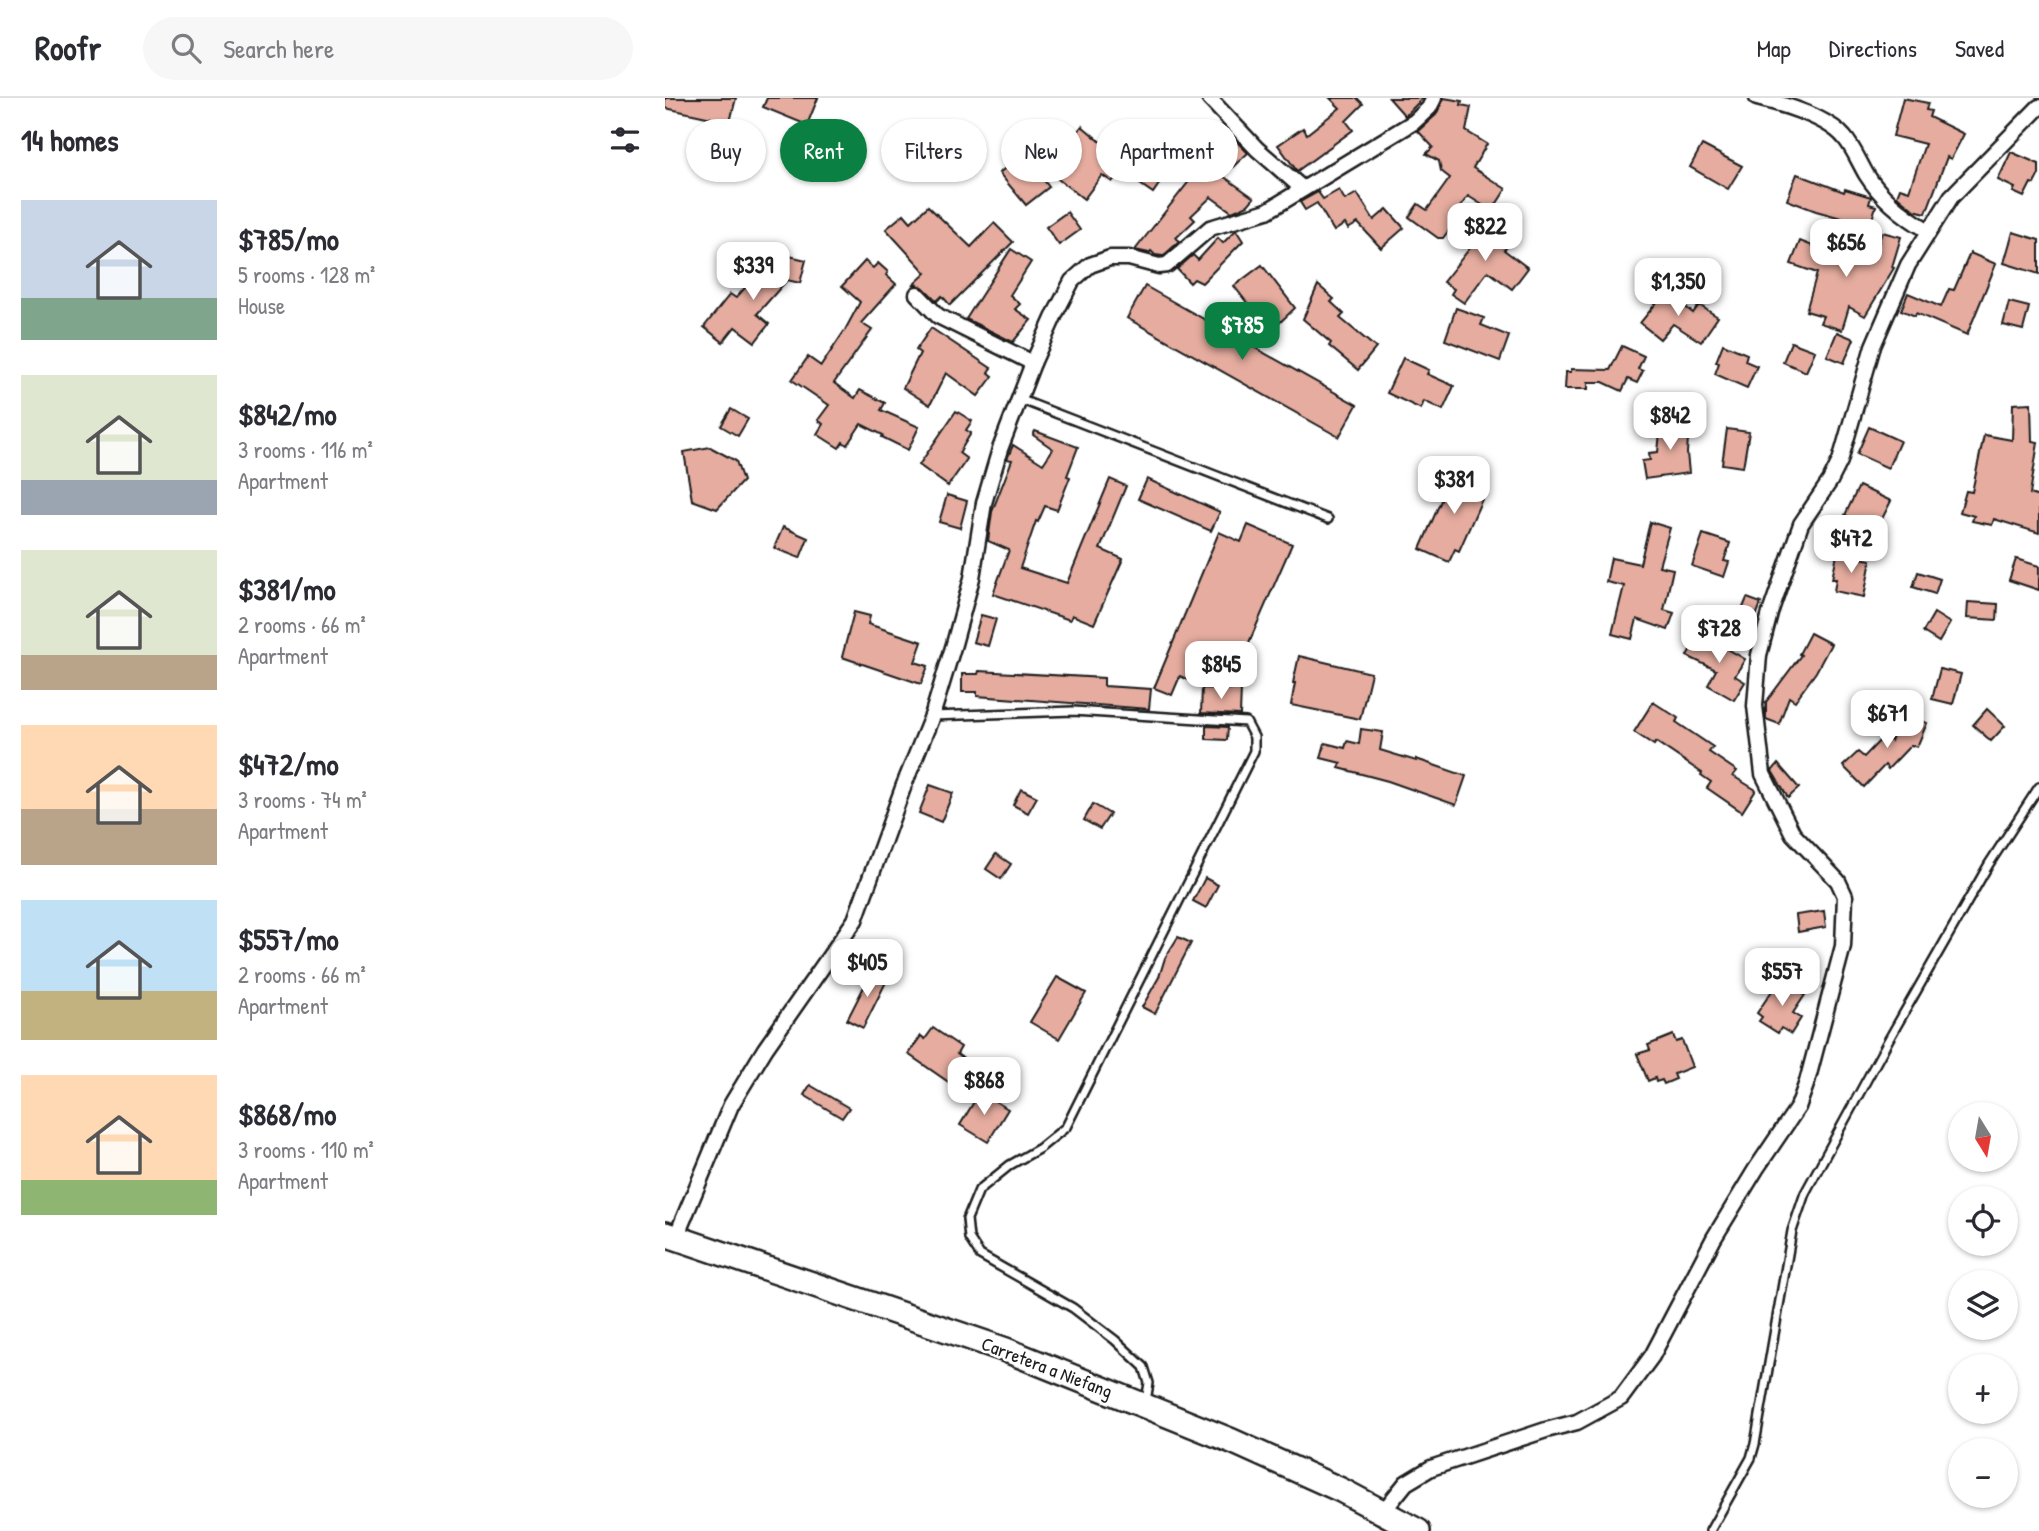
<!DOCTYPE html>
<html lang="en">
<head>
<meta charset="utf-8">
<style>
  :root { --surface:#fff; --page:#f7f7f7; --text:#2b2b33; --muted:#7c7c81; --line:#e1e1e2; --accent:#0b8043 }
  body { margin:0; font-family:"Patrick Hand",sans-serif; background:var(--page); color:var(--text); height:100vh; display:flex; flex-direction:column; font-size:26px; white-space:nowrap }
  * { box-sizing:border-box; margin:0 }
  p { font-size:23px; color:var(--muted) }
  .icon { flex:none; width:38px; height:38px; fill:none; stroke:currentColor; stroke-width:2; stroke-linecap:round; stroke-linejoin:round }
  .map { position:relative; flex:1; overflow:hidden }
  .side { display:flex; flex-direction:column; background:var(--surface); width:665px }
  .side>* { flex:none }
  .guide { position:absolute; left:21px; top:21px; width:665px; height:63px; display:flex; gap:14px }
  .needle { width:46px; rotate:169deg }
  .buttons { position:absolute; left:1283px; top:1004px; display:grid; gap:14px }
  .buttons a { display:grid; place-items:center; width:70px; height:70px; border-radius:50%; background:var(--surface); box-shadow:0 2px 5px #0004; font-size:35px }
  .price { position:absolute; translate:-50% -60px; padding:0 16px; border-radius:14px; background:#fff; color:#222; font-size:23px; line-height:46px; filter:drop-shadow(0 2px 4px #0008) }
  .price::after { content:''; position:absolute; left:50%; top:42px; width:21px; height:16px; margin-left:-10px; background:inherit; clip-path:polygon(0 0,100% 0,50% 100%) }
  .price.selected { background:var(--accent); color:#fff }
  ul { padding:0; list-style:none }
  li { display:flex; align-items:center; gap:21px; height:175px; padding:0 21px }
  li span { display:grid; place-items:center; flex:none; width:196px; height:140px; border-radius:0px; color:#555 }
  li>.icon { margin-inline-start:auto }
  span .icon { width:84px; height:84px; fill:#fffc; stroke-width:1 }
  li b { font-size:30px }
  h2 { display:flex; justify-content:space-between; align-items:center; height:84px; padding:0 21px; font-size:30px }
  .pill { padding:0 24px; border-radius:32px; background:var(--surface); box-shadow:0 2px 5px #0004; font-size:24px; line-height:63px }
  .pill.selected { background:var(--accent); color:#fff }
  header { display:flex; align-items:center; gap:42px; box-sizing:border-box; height:98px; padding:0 35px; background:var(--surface); border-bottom:2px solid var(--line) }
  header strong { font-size:33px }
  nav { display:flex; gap:38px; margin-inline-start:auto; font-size:24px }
  .search { width:490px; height:63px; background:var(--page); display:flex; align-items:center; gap:18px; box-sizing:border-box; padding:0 24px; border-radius:38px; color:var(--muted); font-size:26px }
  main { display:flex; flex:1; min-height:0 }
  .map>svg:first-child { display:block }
  .building { fill:#e5ac9f; stroke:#1c1c1c; stroke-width:2 }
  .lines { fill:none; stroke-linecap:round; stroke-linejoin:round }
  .service-casing { stroke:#1c1c1c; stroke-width:12 }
  .minor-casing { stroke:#1c1c1c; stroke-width:19 }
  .primary-casing { stroke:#1c1c1c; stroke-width:28 }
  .service { stroke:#fff; stroke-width:7 }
  .minor { stroke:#fff; stroke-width:14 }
  .primary { stroke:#fff; stroke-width:23 }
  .labels { text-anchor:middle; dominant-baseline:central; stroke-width:5; stroke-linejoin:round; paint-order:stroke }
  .street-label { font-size:19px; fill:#1c1c1c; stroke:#fff }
</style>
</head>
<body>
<header>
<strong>Roofr</strong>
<div class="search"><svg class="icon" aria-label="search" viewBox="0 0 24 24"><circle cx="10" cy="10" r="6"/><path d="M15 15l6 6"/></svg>Search here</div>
<nav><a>Map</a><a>Directions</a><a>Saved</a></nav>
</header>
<main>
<section class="side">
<h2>14 homes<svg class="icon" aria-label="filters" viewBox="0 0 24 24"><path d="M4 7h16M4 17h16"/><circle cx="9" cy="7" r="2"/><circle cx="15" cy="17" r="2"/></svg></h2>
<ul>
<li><span style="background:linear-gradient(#c9d6e8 70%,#7fa58c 0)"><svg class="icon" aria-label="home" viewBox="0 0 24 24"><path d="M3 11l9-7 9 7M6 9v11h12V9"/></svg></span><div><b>$785/mo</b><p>5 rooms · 128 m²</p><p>House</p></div></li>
<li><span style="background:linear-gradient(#dfe7d0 75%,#9aa5b1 0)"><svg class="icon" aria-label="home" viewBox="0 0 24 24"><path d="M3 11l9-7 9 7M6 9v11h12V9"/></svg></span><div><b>$842/mo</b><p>3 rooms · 116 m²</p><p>Apartment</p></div></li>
<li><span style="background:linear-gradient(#dfe7d0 75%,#b9a48a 0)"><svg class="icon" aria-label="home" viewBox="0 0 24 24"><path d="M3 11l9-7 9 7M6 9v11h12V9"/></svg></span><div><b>$381/mo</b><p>2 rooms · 66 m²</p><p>Apartment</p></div></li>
<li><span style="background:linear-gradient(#ffd9b3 60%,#b9a48a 0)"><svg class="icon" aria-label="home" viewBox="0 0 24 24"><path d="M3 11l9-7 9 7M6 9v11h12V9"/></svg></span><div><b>$472/mo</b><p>3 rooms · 74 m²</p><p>Apartment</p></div></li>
<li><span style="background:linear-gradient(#bfe0f5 65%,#c2b280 0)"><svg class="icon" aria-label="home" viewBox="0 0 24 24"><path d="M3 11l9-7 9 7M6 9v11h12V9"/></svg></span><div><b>$557/mo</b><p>2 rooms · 66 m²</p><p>Apartment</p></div></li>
<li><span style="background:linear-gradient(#ffd9b3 75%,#8fb573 0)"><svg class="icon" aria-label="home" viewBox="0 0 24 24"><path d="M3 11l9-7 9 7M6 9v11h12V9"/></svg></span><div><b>$868/mo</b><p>3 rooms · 110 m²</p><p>Apartment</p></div></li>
</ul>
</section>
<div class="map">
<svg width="1374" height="1433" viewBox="0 0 1374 1433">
  <rect width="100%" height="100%" fill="#fff"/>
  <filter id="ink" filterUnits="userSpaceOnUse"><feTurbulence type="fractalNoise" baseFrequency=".0143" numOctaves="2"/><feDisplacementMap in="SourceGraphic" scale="14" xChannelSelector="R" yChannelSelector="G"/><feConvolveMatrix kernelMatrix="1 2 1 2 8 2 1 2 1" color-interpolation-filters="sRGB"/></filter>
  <g filter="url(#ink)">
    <!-- building -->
    <g class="building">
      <polygon points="0,0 71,0 65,24 0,10"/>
      <polygon points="102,0 153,0 142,27 98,9"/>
      <polygon points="665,0 692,0 698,6 681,23 688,32 632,73 613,47 638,30 642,36 675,10"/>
      <polygon points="724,0 758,0 740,18"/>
      <polygon points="779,0 797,3 796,7 806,9 801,33 822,46 808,70 841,91 827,113 803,98 786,121 790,124 778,140 773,140 744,119 753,106 762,112 785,80 776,73 774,63 761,56 768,49 753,33 771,17"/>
      <polygon points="1238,0 1263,5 1261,12 1266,13 1264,19 1299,36 1286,61 1282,59 1261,115 1249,112 1232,98 1235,90 1244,93 1260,46 1228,38"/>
      <polygon points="417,28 462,66 447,84 437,77 419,101 368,62 387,44 396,54"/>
      <polygon points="564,36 583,55 558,78 589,100 583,107 567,114 546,99 526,118 530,122 511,140 515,143 498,158 490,157 486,153 484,155 470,152 547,54 545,53"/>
      <polygon points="1037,47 1077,68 1063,91 1025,69"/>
      <polygon points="479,52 505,70 488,95 462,77"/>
      <polygon points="1346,54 1374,66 1374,76 1369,86 1366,85 1359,99 1348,94 1350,90 1333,82"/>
      <polygon points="359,56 384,89 361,107 334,75"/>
      <polygon points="1132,76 1179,94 1180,91 1206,99 1204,106 1211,108 1205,128 1151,113 1122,102"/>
      <polygon points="674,92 680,102 692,95 709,122 722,111 739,130 716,150 693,125 683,131 680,126 669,133 652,105 640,112 635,104 653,94 658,101"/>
      <polygon points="263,108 306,149 329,125 348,144 285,207 277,198 272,203 258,189 249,186 261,175 221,131 239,116 246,124"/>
      <polygon points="402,114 415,132 394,147 381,129"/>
      <polygon points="828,122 848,143 839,152 863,170 847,191 823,173 799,205 786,196 789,191 778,184 805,150 802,146"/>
      <polygon points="571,132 578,143 537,185 529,181 525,185 512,171 528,157 533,162 553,140 558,145"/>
      <polygon points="1217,134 1236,139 1227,169 1229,170 1200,218 1184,209 1177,232 1155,225 1158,218 1141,213 1152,175 1126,166 1135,143 1181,161 1184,152 1209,161"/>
      <polygon points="1348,134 1374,142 1374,176 1339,165"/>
      <polygon points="346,151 366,164 345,197 355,206 350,211 366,222 348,244 301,221"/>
      <polygon points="1305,155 1331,166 1302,237 1251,215 1250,218 1236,212 1243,195 1276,209 1284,191 1289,192"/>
      <polygon points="116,156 141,162 135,185 122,182 92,216 104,226 90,244 70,229 58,244 39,229 65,196 71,200 93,175 108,187"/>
      <polygon points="200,163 208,170 213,165 223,174 221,177 231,186 196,225 207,232 169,285 190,300 195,292 220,305 216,312 254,329 243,352 217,339 218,337 196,326 182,347 178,344 174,350 152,336 158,326 153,322 164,307 127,282 143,259 156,268 180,232 195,204 177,188"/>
      <polygon points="597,167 630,210 608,231 592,213 590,215 569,188"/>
      <polygon points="653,187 669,201 666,204 679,216 675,220 711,250 693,272 664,248 666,245 638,221"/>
      <polygon points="480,188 692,307 674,339 462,220"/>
      <polygon points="1001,193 1028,215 1034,207 1053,219 1036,244 1008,226 995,241 975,225"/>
      <polygon points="1344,204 1364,209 1358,232 1338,227"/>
      <polygon points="791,210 819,220 816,227 844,238 835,263 780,242"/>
      <polygon points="266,230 326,270 323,274 328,278 313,298 281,275 265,307 238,290 255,255 251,252"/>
      <polygon points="1172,234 1189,241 1179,265 1162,258"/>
      <polygon points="1126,244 1150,253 1141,274 1118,264"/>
      <polygon points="1058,246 1082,256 1080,263 1092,268 1082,290 1050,276 1054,265 1051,264"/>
      <polygon points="957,248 979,258 973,271 978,273 972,285 963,281 957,293 938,284 923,284 923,291 900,291 901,274 906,274 906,271 945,272"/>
      <polygon points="738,260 764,272 762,276 789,288 778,312 759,303 756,311 722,295"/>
      <polygon points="1366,305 1367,343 1373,344 1365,396 1374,399 1374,435 1329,421 1327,427 1307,423 1309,418 1295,414 1301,393 1307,394 1319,337 1347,342 1348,306"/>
      <polygon points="66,311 83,321 73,338 56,328"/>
      <polygon points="291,313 307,323 301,332 306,335 294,355 302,361 283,388 254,367"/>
      <polygon points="996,324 1030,327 1029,340 1023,340 1022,355 1024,375 980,381 977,363 985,362 984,355 993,354"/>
      <polygon points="1204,329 1235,343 1223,370 1192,356"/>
      <polygon points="1062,331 1084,334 1078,369 1057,366"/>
      <polygon points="370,333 413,349 402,378 405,379 392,412 380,408 373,424 371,423 355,470 402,485 445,381 461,388 435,451 458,461 429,526 407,517 405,522 328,496 344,452 323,443 327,414 347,362 342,361 348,347 378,366 388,351 368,337"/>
      <polygon points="45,349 71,363 78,383 52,411 27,402 19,354"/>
      <polygon points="790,370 819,382 813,396 818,399 794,453 790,451 784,464 755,451"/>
      <polygon points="482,381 555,414 546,433 473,401"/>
      <polygon points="1194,388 1226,403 1211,433 1180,417"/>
      <polygon points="282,397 302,403 295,430 274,424"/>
      <polygon points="985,424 1005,430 994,468 1008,471 999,512 1009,515 1003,532 972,521 967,541 947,536 959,488 941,484 946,460 975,466"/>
      <polygon points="583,427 627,446 579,556 557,547 537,588 515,578 507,597 489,590 554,434 576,444"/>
      <polygon points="118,429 143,440 135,460 109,450"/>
      <polygon points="1038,436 1065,445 1059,463 1064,464 1059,479 1027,468"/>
      <polygon points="1172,456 1206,462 1199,499 1169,493 1171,481 1167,481"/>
      <polygon points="1351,461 1374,468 1374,492 1344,482"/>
      <polygon points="1253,474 1275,481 1270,496 1248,489"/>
      <polygon points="1082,500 1096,505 1089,524 1074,519"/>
      <polygon points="1303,504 1333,506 1332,522 1302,520"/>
      <polygon points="189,514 205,518 203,526 257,544 250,564 263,568 256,586 177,559"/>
      <polygon points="1269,515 1285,525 1274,544 1258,534"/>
      <polygon points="316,517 331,521 323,548 308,544"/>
      <polygon points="1145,535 1166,546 1151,574 1130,603 1124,599 1114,626 1101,621 1101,604 1136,557 1134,556"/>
      <polygon points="1032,538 1046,545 1049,538 1063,545 1061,550 1080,561 1070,578 1080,584 1069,602 1043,587 1051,572 1022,558"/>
      <polygon points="634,558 706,575 695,621 626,607 630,585 628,585"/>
      <polygon points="1275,571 1296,576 1288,606 1267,601"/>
      <polygon points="314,573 439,580 439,588 486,591 484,611 312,598 312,594 297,594 297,576 313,576"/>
      <polygon points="537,590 576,591 575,617 536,615"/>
      <polygon points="988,604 1013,620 1011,624 1048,649 1044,654 1072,673 1068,678 1091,692 1077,714 1042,690 1046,684 1036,677 1037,675 991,644 989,647 969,634"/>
      <polygon points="1322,611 1340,628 1326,643 1308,627"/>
      <polygon points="1238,615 1262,625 1252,649 1246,647 1223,671 1220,667 1199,689 1178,668 1193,654 1199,659 1220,637 1226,643"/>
      <polygon points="541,628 563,629 562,642 541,641"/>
      <polygon points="696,631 718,634 715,652 751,663 751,661 801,678 791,707 723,683 674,670 676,665 656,660 660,645 680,650 682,643 694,646"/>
      <polygon points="1113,666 1134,690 1123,700 1107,673"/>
      <polygon points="265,687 288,695 276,724 254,715"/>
      <polygon points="356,691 372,699 363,715 348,707"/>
      <polygon points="428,706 445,716 435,731 419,722"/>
      <polygon points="331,756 346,766 336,781 321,771"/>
      <polygon points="540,780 553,787 541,810 528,803"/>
      <polygon points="1159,813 1161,829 1133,834 1131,817"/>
      <polygon points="513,839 526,845 490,916 477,909 494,879 500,860"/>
      <polygon points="207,873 223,880 198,930 182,922"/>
      <polygon points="392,879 421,895 394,941 365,924"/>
      <polygon points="1124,882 1135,889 1132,893 1140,897 1128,915 1136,920 1126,936 1116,930 1113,935 1094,923 1097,919 1092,915 1113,884 1120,889"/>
      <polygon points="268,930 296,949 292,956 300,962 285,985 243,956 256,938 260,941"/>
      <polygon points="1008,937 1011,944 1017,942 1027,969 1009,976 1011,981 999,986 997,982 991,984 990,980 983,983 972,956 985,952 983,947"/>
      <polygon points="145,987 184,1010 177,1020 139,997"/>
      <polygon points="315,994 343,1011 323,1044 295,1027"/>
    </g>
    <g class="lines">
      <defs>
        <g id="service">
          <polyline points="354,301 663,421"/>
          <polyline points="267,618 408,613 581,624 589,639 589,653 401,1029 375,1050 345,1067 314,1092 302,1121 304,1140 315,1157 408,1210 450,1242 479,1269 484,1285 481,1303"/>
          <polyline points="1045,1433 1086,1360 1090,1346 1127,1133 1140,1095 1224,941 1324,766 1374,689"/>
        </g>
        <g id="minor">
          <polyline points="544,0 592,51 638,91"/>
          <path d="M1092,0c25,6 70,19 87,39 9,10 15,25 22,37 15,24 39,43 63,57"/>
          <polyline points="252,196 273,218 368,265"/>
          <polyline points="11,1139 66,1007 100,951 190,822 239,687 267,618 289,546 307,480 319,405 335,351 368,265 391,214 407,183 425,167 445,160 464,160 494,168 502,167 545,130 602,113 749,24 764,10 769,0"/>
          <polyline points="717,1415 741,1385 766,1370 881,1332 912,1324 956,1300 987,1258 1049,1140 1091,1071 1133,1009 1142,984 1178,848 1180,798 1173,783 1128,736 1098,676 1090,608 1094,557 1105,515 1136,426 1165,383 1175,363 1208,248 1243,167 1286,99 1374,9"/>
        </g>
        <polyline id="primary" points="0,1136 341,1252 567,1343 676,1392 753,1433"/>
      </defs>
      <!-- service casing -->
      <use href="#service" class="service-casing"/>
      <!-- minor casing -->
      <use href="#minor" class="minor-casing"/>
      <!-- primary casing -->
      <use href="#primary" class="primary-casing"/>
      <!-- service -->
      <use href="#service" class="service"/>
      <!-- minor -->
      <use href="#minor" class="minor"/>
      <!-- primary -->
      <use href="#primary" class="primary"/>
    </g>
  </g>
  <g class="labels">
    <!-- street labels -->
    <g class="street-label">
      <text transform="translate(382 1269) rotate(21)">Carretera a Niefang</text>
    </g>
  </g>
</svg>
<div class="buttons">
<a><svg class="needle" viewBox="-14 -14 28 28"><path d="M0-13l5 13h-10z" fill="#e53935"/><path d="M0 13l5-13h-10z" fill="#7c7c81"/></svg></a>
<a><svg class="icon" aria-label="locate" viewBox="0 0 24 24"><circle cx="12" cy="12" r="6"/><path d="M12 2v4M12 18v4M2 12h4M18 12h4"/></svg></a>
<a><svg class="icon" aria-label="layers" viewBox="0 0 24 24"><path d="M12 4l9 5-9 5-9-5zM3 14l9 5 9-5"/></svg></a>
<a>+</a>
<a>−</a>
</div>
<b class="price" style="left:820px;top:165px">$822</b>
<b class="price" style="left:1181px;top:181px">$656</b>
<b class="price" style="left:88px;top:204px">$339</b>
<b class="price" style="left:1013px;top:220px">$1,350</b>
<b class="price selected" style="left:577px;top:264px">$785</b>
<b class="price" style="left:1005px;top:354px">$842</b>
<b class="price" style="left:789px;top:418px">$381</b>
<b class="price" style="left:1186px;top:477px">$472</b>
<b class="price" style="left:1054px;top:567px">$728</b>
<b class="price" style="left:556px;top:603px">$845</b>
<b class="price" style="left:1222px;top:652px">$671</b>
<b class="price" style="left:202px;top:901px">$405</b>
<b class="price" style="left:1117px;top:910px">$557</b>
<b class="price" style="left:319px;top:1019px">$868</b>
<div class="guide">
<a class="pill">Buy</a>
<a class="pill selected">Rent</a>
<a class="pill">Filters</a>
<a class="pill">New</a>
<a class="pill">Apartment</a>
</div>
</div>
</main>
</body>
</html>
